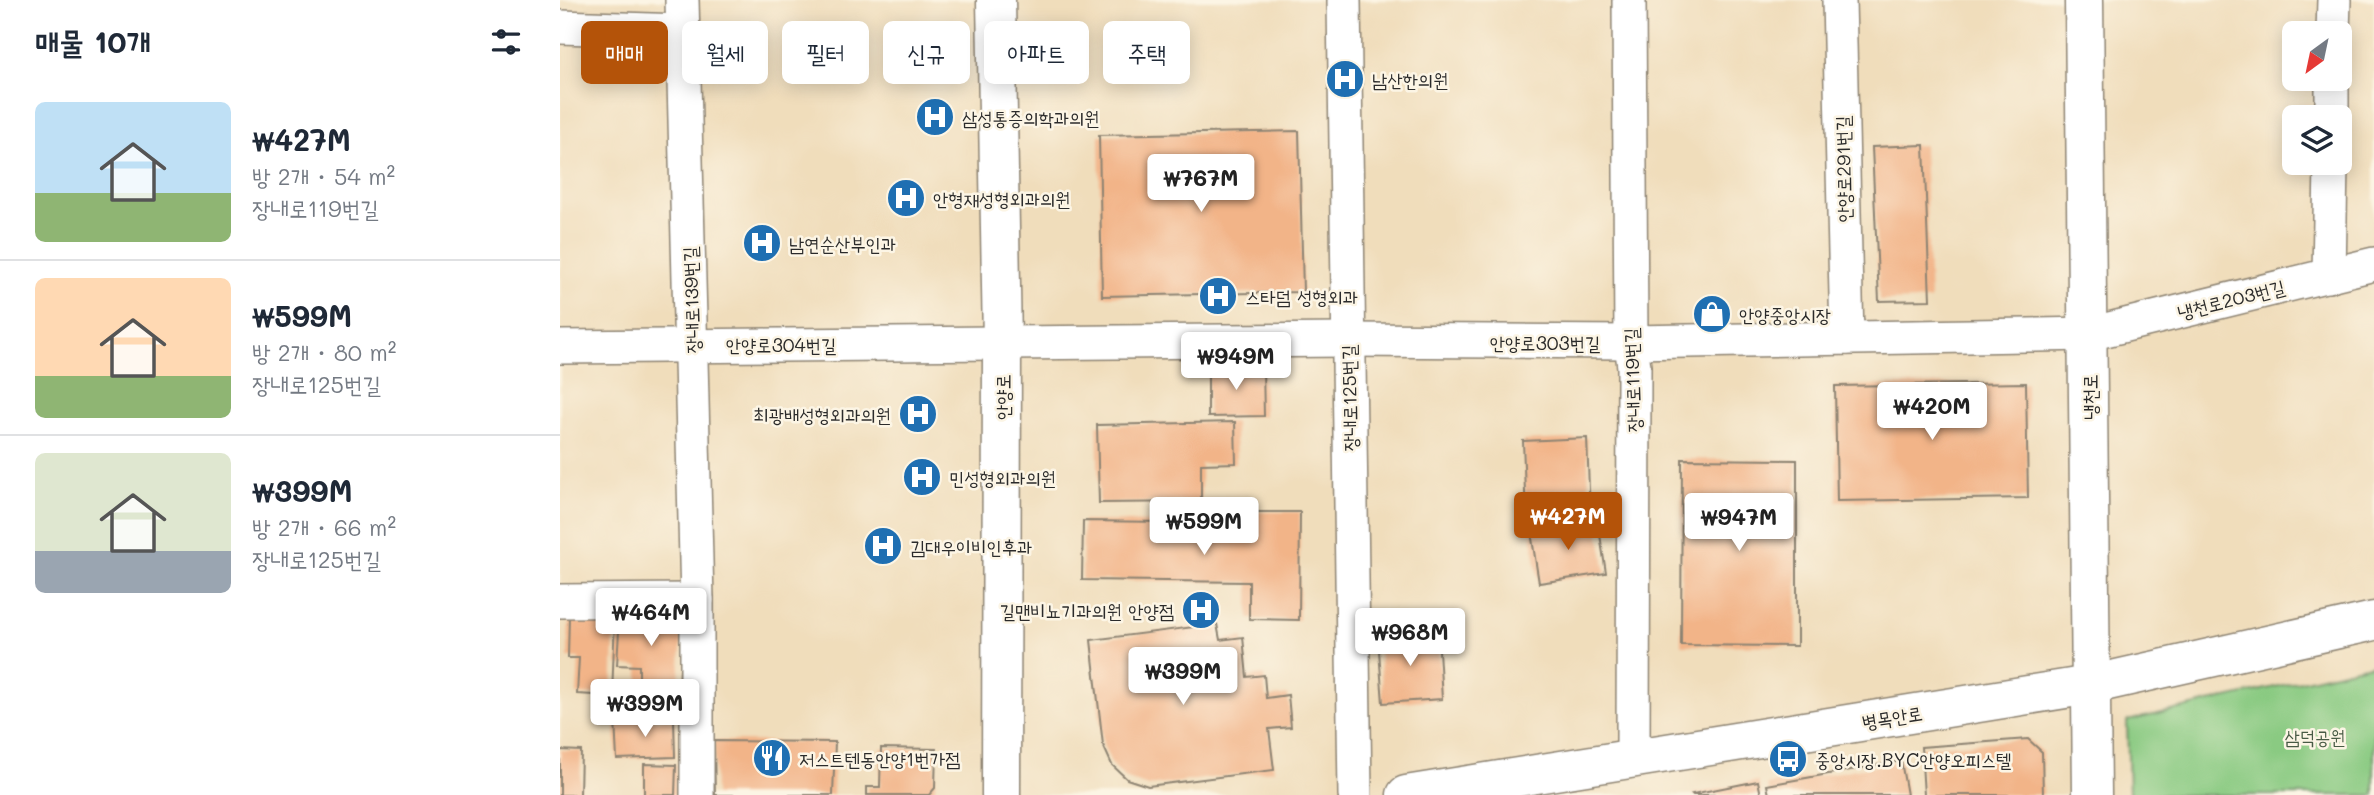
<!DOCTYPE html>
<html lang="ko">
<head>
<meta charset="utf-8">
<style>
  :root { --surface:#fff; --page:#f6f6f7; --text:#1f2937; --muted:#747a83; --line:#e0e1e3; --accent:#b45309 }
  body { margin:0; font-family:Mali,"Poor Story",sans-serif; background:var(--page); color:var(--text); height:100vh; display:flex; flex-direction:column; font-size:26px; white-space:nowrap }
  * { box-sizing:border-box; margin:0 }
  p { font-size:23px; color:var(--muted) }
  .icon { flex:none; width:38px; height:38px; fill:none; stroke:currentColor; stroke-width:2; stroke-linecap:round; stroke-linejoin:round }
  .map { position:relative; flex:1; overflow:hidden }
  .panel { display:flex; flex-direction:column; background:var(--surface); width:560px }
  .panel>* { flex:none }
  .banner { position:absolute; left:21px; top:21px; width:665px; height:63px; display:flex; gap:14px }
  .needle { width:46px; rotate:213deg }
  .controls { position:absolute; left:1722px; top:21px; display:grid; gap:14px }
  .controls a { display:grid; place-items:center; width:70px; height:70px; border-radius:10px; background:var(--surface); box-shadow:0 4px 18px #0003; font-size:35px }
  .price { position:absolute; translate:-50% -60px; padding:0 16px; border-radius:7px; background:#fff; color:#222; font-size:23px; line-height:46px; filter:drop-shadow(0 2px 4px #0008) }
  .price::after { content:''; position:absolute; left:50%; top:42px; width:21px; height:16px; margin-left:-10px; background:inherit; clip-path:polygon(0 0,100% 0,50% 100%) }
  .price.active { background:var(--accent); color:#fff }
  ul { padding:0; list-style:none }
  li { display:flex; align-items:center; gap:21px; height:175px; padding:0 35px }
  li+li { border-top:2px solid var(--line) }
  li span { display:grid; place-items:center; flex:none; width:196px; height:140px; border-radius:10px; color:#555 }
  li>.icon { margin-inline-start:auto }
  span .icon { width:84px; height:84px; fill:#fffc; stroke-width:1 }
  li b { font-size:30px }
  h2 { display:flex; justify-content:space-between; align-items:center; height:84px; padding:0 35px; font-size:30px }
  .tag { padding:0 24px; border-radius:10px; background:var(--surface); box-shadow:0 4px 18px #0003; font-size:24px; line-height:63px }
  .tag.active { background:var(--accent); color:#fff }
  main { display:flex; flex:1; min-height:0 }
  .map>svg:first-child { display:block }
  .green { fill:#8aca82; stroke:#5a7a56; stroke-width:2 }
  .building { fill:#f2b488 }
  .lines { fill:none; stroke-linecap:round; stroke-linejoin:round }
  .minor-casing { stroke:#8e8473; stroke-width:36 }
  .tertiary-casing { stroke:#8e8473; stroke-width:41 }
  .minor { stroke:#fff; stroke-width:33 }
  .tertiary { stroke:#fff; stroke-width:38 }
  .labels { text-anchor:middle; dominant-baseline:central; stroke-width:5; stroke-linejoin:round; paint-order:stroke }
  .poi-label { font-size:19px; fill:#2b2b2b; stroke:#fcf5e5; text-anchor:start }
  .street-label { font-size:19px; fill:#2b2b2b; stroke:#fcf5e5 }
  .park-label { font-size:19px; fill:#485b45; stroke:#fcf5e5 }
</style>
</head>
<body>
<main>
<section class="panel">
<h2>매물 10개<svg class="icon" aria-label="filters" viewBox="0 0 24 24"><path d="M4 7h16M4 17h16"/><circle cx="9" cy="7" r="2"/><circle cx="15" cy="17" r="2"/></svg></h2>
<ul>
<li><span style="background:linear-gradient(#bfe0f5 65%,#8fb573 0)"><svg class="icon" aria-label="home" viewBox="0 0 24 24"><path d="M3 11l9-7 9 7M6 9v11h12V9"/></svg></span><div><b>₩427M</b><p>방 2개 · 54 m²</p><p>장내로119번길</p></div></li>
<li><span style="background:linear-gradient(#ffd9b3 70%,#8fb573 0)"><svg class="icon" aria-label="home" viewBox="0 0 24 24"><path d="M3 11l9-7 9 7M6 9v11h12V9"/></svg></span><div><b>₩599M</b><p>방 2개 · 80 m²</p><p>장내로125번길</p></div></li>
<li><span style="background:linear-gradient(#dfe7d0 70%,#9aa5b1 0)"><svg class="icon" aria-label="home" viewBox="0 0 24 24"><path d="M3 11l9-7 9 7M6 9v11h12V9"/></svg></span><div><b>₩399M</b><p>방 2개 · 66 m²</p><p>장내로125번길</p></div></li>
</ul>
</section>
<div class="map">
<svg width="1814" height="795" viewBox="0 0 1814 795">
  <rect width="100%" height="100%" fill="#fcf5e5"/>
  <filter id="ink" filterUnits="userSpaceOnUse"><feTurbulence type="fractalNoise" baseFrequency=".0143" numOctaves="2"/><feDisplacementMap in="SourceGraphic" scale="14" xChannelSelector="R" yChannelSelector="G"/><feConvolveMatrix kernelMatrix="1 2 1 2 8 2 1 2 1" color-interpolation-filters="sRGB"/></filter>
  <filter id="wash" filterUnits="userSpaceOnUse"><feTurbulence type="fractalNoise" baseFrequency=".00686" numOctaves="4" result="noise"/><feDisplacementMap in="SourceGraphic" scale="28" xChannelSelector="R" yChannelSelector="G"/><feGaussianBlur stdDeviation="1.57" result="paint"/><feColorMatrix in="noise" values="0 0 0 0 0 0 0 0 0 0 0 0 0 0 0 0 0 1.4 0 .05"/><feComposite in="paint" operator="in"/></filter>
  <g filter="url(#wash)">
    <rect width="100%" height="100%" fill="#f0ddbb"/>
    <!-- green -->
    <polygon class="green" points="1814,664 1814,795 1569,795 1567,721"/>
    <g id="blocks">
      <!-- building -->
      <g class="building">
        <polygon points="739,131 743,292 542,296 539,135"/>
        <polygon points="1364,145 1370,300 1319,301 1312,147"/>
        <polygon points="703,367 704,416 648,417 648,368"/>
        <polygon points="1466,383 1468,498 1277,501 1275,386"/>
        <polygon points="675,422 676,463 641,464 641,502 539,503 537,425"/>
        <polygon points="1027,438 1030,514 966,517 963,441"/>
        <polygon points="1122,459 1237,460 1237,646 1121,645"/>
        <polygon points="695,512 740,512 739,620 689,619 689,582 522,580 523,521 695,523"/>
        <polygon points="1038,522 1046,573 979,583 971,532"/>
        <polygon points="60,614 104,616 122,629 119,686 79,684 79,666 57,665"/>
        <polygon points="9,615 55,617 52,696 17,694 19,658 8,658"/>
        <polygon points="657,624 660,640 683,637 687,677 704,675 706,698 728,695 731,727 709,729 714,770 588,786 567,779 552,765 543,745 531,640"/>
        <polygon points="878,634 882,699 823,703 818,638"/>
        <polygon points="114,719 115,757 57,759 55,720"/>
        <polygon points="1468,739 1482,752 1483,795 1364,795 1361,747"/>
        <polygon points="154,741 275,742 273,795 155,795"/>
        <polygon points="321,748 376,749 375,788 369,795 307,795 307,787 320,787"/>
        <polygon points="0,750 21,751 20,795 0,795"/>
        <polygon points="1341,761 1347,795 1209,795 1207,785"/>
        <polygon points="84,764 116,765 115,795 84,795"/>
        <polygon points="1198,781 1201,795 1133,795 1132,794"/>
      </g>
    </g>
  </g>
  <g filter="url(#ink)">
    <use href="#blocks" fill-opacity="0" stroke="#8e8473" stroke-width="2"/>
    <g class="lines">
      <defs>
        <g id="minor">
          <polyline points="122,0 137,600 137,795"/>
          <polyline points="784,0 795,795"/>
          <polyline points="1069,0 1071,342 1074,367 1073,759"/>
          <polyline points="1279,0 1287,338"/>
          <polyline points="0,27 122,31"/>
          <polyline points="1773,33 1774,0"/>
          <polyline points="1772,117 1772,79"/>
          <polyline points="1769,276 1771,163"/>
          <polyline points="0,347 788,340 1071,342 1529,334 1814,264"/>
          <polyline points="0,601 137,600"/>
        </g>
        <g id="tertiary">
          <polyline points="436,0 442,343 441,795"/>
          <polyline points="1524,0 1532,795"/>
          <polyline points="846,795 1530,685 1814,621"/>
        </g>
      </defs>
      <!-- minor casing -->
      <use href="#minor" class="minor-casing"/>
      <!-- tertiary casing -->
      <use href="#tertiary" class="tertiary-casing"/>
      <!-- minor -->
      <use href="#minor" class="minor"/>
      <!-- tertiary -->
      <use href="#tertiary" class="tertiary"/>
    </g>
  </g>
  <!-- icons -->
  <defs>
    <symbol id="hospital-disc" viewBox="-11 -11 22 22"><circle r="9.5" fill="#1f6fb2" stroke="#fcf5e5"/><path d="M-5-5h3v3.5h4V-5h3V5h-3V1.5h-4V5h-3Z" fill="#fff"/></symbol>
    <symbol id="shop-disc" viewBox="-11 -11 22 22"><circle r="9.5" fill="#1f6fb2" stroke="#fcf5e5"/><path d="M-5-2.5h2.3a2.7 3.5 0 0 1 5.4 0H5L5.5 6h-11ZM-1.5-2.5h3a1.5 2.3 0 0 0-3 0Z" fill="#fff"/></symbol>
    <symbol id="restaurant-disc" viewBox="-11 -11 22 22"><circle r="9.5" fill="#1f6fb2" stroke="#fcf5e5"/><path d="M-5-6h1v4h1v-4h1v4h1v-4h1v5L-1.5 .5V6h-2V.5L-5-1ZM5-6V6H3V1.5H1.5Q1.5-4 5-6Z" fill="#fff"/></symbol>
    <symbol id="bus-disc" viewBox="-11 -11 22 22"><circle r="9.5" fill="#1f6fb2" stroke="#fcf5e5"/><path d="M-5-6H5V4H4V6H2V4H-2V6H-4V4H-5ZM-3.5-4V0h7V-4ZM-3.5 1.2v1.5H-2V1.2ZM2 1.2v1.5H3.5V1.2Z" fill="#fff"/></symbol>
  </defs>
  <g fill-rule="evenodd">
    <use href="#hospital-disc" x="763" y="57" width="44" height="44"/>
    <use href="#hospital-disc" x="353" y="95" width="44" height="44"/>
    <use href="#hospital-disc" x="324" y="176" width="44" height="44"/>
    <use href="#hospital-disc" x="180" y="221" width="44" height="44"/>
    <use href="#hospital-disc" x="636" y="274" width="44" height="44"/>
    <use href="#shop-disc" x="1130" y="292" width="44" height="44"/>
    <use href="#hospital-disc" x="336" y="392" width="44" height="44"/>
    <use href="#hospital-disc" x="340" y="455" width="44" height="44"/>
    <use href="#hospital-disc" x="301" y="524" width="44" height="44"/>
    <use href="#hospital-disc" x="619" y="588" width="44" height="44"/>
    <use href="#restaurant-disc" x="190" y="736" width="44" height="44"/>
    <use href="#bus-disc" x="1206" y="737" width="44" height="44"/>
  </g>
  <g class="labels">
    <!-- poi labels -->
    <g class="poi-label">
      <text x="812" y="79">남산한의원</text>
      <text x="402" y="117">삼성통증의학과의원</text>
      <text x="373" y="198">안형재성형외과의원</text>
      <text x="229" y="243">남연순산부인과</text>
      <text x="685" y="296">스타덤 성형외과</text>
      <text x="1179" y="314">안양중앙시장</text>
      <text x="331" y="414" text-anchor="end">최광배성형외과의원</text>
      <text x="389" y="477">민성형외과의원</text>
      <text x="350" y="546">김대우이비인후과</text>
      <text x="614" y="610" text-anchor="end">길맨비뇨기과의원 안양점</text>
      <text x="239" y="758">저스트텐동안양1번가점</text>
      <text x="1255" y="759">중앙시장.BYC안양오피스텔</text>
    </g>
    <!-- street labels -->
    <g class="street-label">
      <text transform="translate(1283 169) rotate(-91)">안양로291번길</text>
      <text transform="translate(1671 299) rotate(-14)">냉천로203번길</text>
      <text transform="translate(131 300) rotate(-92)">장내로139번길</text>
      <text x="985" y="342">안양로303번길</text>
      <text x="221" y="344">안양로304번길</text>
      <text transform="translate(1072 380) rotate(-92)">장내로119번길</text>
      <text transform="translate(442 397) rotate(-90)">안양로</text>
      <text transform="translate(1529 397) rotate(-90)">냉천로</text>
      <text transform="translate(789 398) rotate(-91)">장내로125번길</text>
      <text transform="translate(1332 717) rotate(-9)">병목안로</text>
    </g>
    <!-- park labels -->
    <g class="park-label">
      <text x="1755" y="736">삼덕공원</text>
    </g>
  </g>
</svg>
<div class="controls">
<a><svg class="needle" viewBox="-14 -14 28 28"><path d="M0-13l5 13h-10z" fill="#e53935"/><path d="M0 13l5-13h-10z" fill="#747a83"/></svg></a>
<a><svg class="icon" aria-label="layers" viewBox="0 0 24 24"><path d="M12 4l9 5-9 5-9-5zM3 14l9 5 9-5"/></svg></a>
</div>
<b class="price" style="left:641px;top:214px">₩767M</b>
<b class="price" style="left:676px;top:392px">₩949M</b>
<b class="price" style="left:1372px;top:442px">₩420M</b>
<b class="price active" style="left:1008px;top:552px">₩427M</b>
<b class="price" style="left:1179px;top:553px">₩947M</b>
<b class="price" style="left:644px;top:557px">₩599M</b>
<b class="price" style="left:91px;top:648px">₩464M</b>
<b class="price" style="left:850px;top:668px">₩968M</b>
<b class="price" style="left:623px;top:707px">₩399M</b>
<b class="price" style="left:85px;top:739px">₩399M</b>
<div class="banner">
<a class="tag active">매매</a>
<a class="tag">월세</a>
<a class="tag">필터</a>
<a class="tag">신규</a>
<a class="tag">아파트</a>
<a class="tag">주택</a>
</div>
</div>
</main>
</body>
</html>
